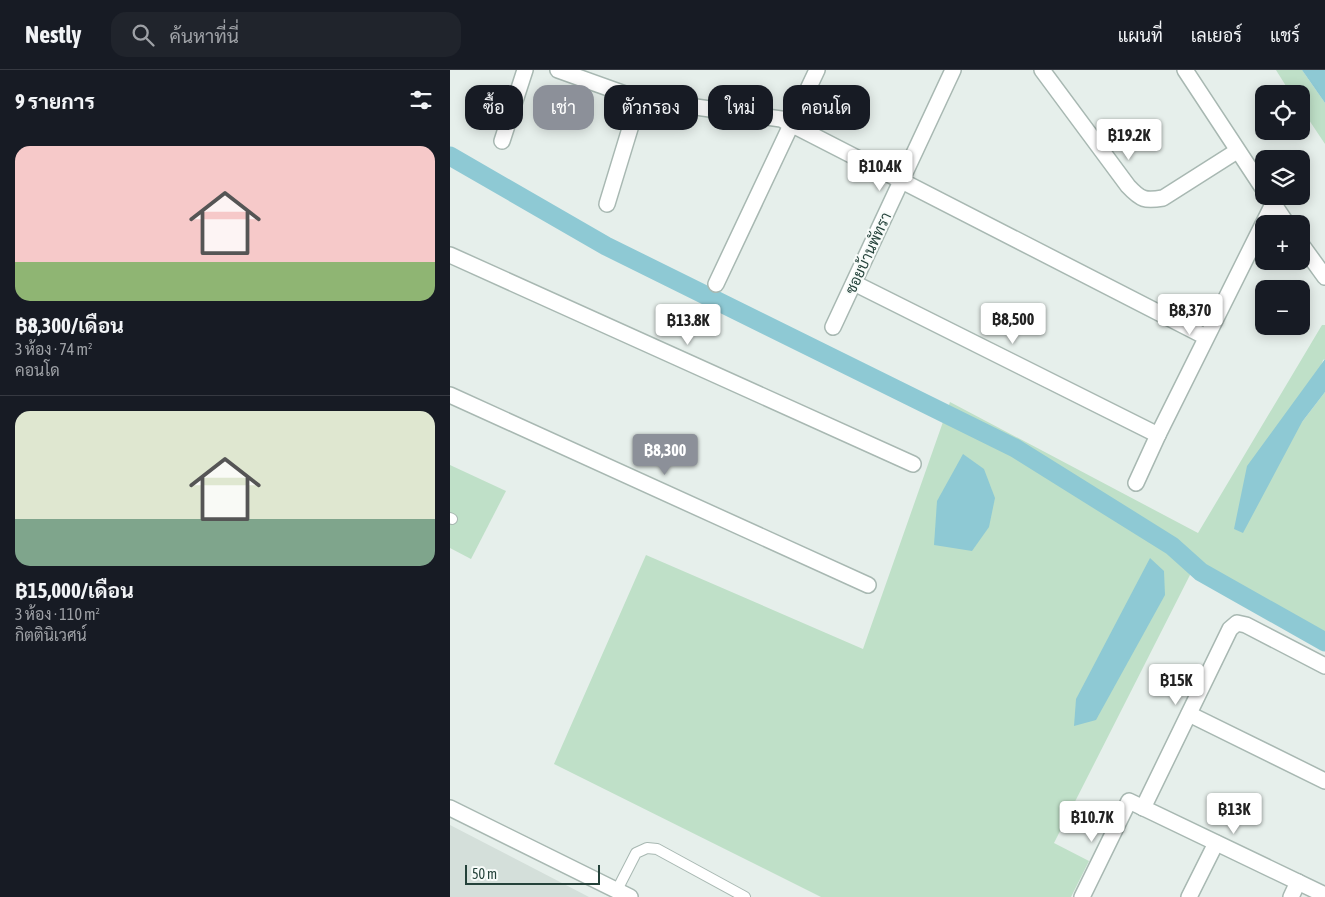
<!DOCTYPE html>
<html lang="th">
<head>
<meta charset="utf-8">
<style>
  :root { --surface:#171b24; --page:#20242c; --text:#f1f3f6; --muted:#9ea1a6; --line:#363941; --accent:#8c9099 }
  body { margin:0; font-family:"Asap Condensed",Sarabun,sans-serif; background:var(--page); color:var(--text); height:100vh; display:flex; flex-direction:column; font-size:19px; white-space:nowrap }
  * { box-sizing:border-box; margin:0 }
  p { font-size:16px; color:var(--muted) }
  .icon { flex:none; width:28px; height:28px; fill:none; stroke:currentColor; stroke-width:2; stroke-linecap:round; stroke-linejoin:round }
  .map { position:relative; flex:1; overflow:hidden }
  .panel { display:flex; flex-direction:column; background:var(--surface); width:450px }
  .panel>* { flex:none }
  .banner { position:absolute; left:15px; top:15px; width:475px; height:45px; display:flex; gap:10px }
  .buttons { position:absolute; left:805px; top:15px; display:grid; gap:10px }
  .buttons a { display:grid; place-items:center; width:55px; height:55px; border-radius:10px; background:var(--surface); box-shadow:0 2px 12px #0003; font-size:25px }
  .scale { position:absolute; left:15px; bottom:12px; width:135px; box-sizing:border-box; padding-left:5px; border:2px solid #24423a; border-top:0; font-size:14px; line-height:18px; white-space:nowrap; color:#24423a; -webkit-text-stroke:4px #f7fbf9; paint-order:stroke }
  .price { position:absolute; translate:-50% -42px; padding:0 11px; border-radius:5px; background:#fff; color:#222; font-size:16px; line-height:32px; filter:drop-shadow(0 1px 2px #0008) }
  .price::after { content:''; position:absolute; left:50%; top:30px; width:15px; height:11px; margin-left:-8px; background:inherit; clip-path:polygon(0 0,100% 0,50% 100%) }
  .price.on { background:var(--accent); color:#fff }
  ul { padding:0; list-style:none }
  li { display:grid; align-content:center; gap:10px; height:265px; padding:0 15px }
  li+li { border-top:1px solid var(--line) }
  li span { display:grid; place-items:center; height:155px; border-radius:15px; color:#555 }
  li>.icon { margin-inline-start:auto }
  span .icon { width:90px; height:90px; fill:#fffc; stroke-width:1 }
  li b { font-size:21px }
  h2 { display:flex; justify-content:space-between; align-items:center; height:60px; padding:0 15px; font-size:21px }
  .pill { padding:0 18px; border-radius:15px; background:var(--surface); box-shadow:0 2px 12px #0003; font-size:18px; line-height:45px }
  .pill.on { background:var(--accent); color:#fff }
  header { display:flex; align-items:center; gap:30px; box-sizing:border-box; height:70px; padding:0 25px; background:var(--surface); border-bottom:1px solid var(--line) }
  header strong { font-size:24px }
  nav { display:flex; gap:28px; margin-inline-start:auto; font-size:18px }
  .search { width:350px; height:45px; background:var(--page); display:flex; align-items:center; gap:12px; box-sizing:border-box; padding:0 18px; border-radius:15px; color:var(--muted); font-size:19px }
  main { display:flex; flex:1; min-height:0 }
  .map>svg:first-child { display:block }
  .built { fill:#d4dfda }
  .green { fill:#bfe0c8 }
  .water { fill:#8ec9d4 }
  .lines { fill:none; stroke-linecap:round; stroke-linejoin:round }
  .canal { stroke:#8ec9d4; stroke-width:19 }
  .service-casing { stroke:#a8b8b2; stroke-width:12 }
  .minor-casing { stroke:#a8b8b2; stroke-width:18 }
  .service { stroke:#fff; stroke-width:10 }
  .minor { stroke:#fff; stroke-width:15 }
  .labels { text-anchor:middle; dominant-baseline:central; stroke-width:4; stroke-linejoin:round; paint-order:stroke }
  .street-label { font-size:15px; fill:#24423a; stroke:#f7fbf9 }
</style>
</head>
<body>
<header>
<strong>Nestly</strong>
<div class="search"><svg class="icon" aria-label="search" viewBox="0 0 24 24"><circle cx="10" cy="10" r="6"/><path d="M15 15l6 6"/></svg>ค้นหาที่นี่</div>
<nav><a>แผนที่</a><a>เลเยอร์</a><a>แชร์</a></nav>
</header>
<main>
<section class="panel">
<h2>9 รายการ<svg class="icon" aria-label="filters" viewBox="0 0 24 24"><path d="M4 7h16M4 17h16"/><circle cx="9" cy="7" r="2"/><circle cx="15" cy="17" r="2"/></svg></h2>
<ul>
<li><span style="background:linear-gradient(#f6c9c9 75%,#8fb573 0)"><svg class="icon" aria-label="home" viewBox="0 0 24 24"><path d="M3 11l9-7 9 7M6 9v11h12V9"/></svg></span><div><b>฿8,300/เดือน</b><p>3 ห้อง · 74 m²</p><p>คอนโด</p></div></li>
<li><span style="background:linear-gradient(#dfe7d0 70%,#7fa58c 0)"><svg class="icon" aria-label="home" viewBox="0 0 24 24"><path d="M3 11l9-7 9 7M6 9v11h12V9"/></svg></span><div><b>฿15,000/เดือน</b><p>3 ห้อง · 110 m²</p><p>กิตตินิเวศน์</p></div></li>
</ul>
</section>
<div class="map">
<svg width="875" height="827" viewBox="0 0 875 827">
  <rect width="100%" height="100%" fill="#e6efeb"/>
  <!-- built -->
  <polygon class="built" points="0,755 139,827 0,827"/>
  <!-- green -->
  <g class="green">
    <polygon points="826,0 852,0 875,33 875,74 851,38 851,24 841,24"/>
    <polygon points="872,255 875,255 875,289 873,290 852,352 875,322 875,563 750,494 741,503 604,773 639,791 621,827 371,827 104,694 196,485 413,579 500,332 748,463"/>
    <polygon points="0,395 56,421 21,489 0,478"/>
  </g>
  <!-- water -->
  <g class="water">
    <polygon points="852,0 875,0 875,33"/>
    <polygon points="875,289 875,322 852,352 793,463 784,459 797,396"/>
    <polygon points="513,384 534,399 545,428 539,457 522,481 484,475 487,431"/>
    <polygon points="700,488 714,501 715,525 646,650 624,656 626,629"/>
  </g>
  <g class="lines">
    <!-- canal -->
    <polyline class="canal" points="0,86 156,176 565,378 722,476 751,502 875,572"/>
    <defs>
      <g id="service">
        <polyline points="0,448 2,449"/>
        <polyline points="167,820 186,783 197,778 207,779 295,827"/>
      </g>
      <g id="minor">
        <polyline points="108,0 189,29 331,49 756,267"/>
        <path d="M592,0l86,116c13,14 17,15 35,12l74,-47"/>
        <polyline points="735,0 814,120"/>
        <polyline points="52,71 75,0"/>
        <polyline points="819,127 837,154"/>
        <polyline points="157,134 189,29"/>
        <polyline points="851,174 875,207"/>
        <polyline points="0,185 463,394"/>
        <polyline points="404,213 708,365"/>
        <polyline points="266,214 367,0"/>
        <polyline points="383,257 503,0"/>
        <polyline points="0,325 418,515"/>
        <polyline points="686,413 708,365 823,134"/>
        <polyline points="739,644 875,711"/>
        <polyline points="0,738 180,827"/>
        <polyline points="693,738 780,559 787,553 796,555 875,596"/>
        <polyline points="632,827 679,731 875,825"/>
        <polyline points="739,827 766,773"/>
        <polyline points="841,827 848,812"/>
      </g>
    </defs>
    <!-- service casing -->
    <use href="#service" class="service-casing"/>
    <!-- minor casing -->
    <use href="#minor" class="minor-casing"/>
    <!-- service -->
    <use href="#service" class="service"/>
    <!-- minor -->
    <use href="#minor" class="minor"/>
  </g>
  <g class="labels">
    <!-- street labels -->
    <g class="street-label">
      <text transform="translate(418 183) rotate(-65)">ซอยบ้านพัทรา</text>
    </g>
  </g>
</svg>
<div class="buttons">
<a><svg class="icon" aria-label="locate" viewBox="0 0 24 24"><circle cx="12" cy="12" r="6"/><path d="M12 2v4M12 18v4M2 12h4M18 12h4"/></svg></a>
<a><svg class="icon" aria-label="layers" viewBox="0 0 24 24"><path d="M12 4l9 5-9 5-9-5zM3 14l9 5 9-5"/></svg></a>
<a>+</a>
<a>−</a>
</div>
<div class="scale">50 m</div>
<b class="price" style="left:679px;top:91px">฿19.2K</b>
<b class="price" style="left:430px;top:122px">฿10.4K</b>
<b class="price" style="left:740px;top:266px">฿8,370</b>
<b class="price" style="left:563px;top:275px">฿8,500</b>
<b class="price" style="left:238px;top:276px">฿13.8K</b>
<b class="price on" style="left:215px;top:406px">฿8,300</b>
<b class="price" style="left:726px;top:636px">฿15K</b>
<b class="price" style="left:784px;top:765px">฿13K</b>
<b class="price" style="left:642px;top:773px">฿10.7K</b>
<div class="banner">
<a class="pill">ซื้อ</a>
<a class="pill on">เช่า</a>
<a class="pill">ตัวกรอง</a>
<a class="pill">ใหม่</a>
<a class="pill">คอนโด</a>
</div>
</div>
</main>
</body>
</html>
